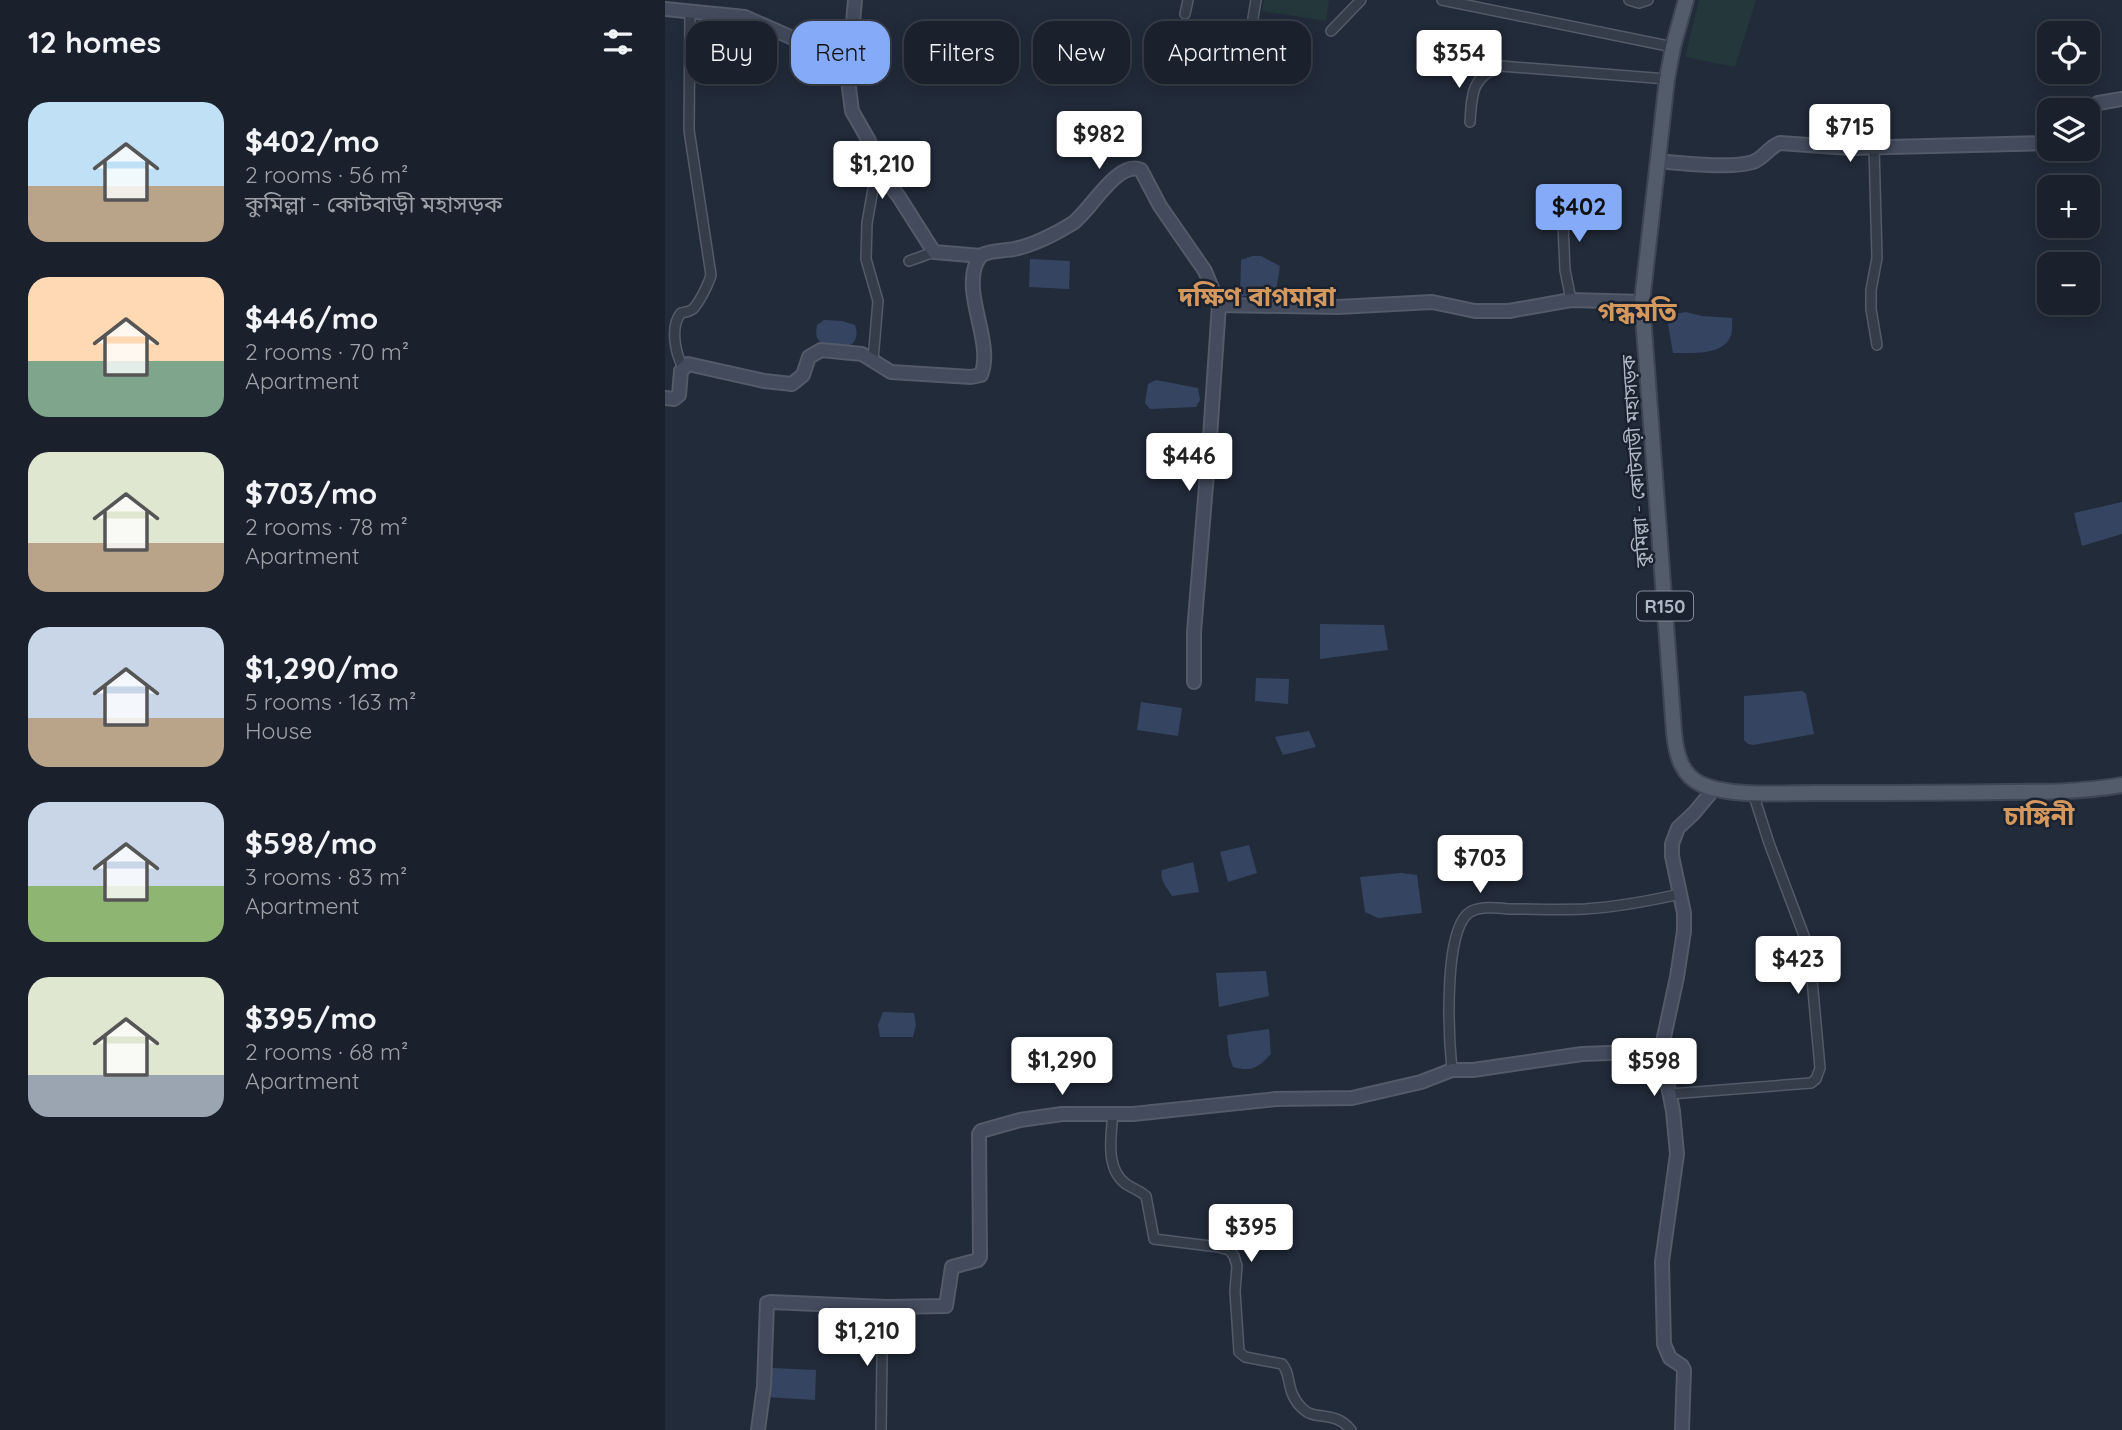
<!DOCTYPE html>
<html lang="en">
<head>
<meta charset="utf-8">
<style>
  :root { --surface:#1a202c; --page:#272d38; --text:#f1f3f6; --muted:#9fa3a9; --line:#383e48; --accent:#84aaf8 }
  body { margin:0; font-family:Quicksand,"Noto Sans Bengali",sans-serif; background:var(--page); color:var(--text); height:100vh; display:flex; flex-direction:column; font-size:26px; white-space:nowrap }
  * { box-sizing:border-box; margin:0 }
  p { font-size:23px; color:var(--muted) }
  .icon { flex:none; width:38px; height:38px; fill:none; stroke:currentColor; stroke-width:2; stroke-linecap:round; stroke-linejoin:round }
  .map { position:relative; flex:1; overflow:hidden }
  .side { display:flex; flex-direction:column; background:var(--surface); width:665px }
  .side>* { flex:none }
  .guide { position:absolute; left:21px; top:21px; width:665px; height:63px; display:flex; gap:14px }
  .controls { position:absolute; left:1372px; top:21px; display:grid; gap:14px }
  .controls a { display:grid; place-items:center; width:63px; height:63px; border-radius:14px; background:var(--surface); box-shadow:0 4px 18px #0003,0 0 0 2px var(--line); font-size:35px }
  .price { position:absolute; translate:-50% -60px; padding:0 16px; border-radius:7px; background:#fff; color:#222; font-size:23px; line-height:46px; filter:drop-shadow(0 2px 4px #0008) }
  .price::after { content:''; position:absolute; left:50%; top:42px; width:21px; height:16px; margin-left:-10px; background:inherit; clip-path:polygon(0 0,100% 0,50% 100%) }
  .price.selected { background:var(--accent); color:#111 }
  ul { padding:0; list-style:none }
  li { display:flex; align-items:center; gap:21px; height:175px; padding:0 28px }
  li span { display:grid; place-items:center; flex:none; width:196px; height:140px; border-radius:21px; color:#555 }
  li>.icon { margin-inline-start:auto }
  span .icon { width:84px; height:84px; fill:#fffc; stroke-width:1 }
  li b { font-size:30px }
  h2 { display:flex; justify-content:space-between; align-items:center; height:84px; padding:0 28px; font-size:30px }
  .pill { padding:0 24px; border-radius:21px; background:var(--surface); box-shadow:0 4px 18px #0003,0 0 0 2px var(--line); font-size:24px; line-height:63px }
  .pill.selected { background:var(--accent); color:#111 }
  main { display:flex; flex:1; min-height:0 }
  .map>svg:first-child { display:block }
  .green { fill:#24373b }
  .water { fill:#354561 }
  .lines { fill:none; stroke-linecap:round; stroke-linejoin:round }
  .street-casing { stroke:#535a68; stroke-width:12 }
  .secondary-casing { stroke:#535a68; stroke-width:16 }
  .primary-casing { stroke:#3f4653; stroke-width:18 }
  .street { stroke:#353d4a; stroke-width:9 }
  .secondary { stroke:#434b5d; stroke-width:12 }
  .primary { stroke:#535c6a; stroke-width:14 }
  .labels { text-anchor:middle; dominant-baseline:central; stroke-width:5; stroke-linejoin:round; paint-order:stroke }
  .shield { fill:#1b222f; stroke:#838a99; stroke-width:2 }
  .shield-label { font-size:18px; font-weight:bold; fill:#b0b7c6 }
  .street-label { font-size:19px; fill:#b0b7c6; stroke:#1b222f }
  .district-label { font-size:26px; font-weight:bold; fill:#d4985e; stroke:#1b222f }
</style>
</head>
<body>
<main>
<section class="side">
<h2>12 homes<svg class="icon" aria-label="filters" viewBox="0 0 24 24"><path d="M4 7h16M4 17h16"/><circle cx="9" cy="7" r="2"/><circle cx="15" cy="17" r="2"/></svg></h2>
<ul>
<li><span style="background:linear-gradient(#bfe0f5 60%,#b9a48a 0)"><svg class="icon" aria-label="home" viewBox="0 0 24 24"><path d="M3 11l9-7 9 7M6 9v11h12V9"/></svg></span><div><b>$402/mo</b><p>2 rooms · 56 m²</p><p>কুমিল্লা - কোটবাড়ী মহাসড়ক</p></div></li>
<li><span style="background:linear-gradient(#ffd9b3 60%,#7fa58c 0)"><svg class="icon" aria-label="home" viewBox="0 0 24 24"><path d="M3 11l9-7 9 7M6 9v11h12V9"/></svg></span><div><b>$446/mo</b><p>2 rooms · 70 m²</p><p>Apartment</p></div></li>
<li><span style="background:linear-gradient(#dfe7d0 65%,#b9a48a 0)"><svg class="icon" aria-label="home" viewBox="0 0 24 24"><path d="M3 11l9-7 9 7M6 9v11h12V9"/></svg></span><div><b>$703/mo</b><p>2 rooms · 78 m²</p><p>Apartment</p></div></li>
<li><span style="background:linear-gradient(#c9d6e8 65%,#b9a48a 0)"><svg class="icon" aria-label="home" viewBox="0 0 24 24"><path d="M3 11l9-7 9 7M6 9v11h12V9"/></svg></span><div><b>$1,290/mo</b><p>5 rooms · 163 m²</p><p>House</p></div></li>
<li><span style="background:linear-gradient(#c9d6e8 60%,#8fb573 0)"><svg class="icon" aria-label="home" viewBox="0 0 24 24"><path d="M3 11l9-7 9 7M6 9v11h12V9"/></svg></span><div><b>$598/mo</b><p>3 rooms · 83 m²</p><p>Apartment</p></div></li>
<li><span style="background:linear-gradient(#dfe7d0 70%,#9aa5b1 0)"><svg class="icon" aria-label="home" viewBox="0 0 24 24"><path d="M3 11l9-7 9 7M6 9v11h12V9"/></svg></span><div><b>$395/mo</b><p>2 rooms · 68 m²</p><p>Apartment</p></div></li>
</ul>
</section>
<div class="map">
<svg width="1457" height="1430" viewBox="0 0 1457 1430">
  <rect width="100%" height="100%" fill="#222b3a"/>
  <!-- green -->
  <g class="green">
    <polygon points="599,0 664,0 661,21 597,11"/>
    <polygon points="1034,0 1091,0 1070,67 1020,57"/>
  </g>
  <!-- water -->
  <g class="water">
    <path d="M587,256h9l19,10 -4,25c-12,-2 -24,4 -36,6l1,-37z"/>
    <polygon points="365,259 405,261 404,289 364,287"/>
    <path d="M1021,312l16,4 30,2c0,5 1,12 -1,17 -7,21 -40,18 -58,18l-5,-29v-9z"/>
    <path d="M159,320l18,1 13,4c3,8 2,17 -6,21 -18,-2 -37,3 -32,-21z"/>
    <polygon points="491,380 533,388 535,400 531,407 485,409 480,403 483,384"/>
    <polygon points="1457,502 1457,534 1417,546 1409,513"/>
    <polygon points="655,624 719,625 723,650 655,659"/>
    <polygon points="591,678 624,679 623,704 590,701"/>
    <polygon points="1137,691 1141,694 1149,734 1088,745 1083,744 1079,740 1079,696"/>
    <polygon points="476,702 517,708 513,736 472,730"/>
    <polygon points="644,731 651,747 618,755 610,737"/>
    <polygon points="584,845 592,873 563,882 555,852"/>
    <path d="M528,862l6,30 -27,4c-5,-8 -13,-17 -10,-26z"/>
    <polygon points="736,873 752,875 757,913 713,918 700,912 695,877"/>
    <polygon points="601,971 604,996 554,1007 551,973"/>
    <polygon points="218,1012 249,1013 251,1025 248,1037 215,1037 213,1025"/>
    <path d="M604,1029l2,25c-14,14 -18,18 -38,13l-4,-12 -2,-20z"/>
    <polygon points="107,1368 151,1370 150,1400 102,1397"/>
  </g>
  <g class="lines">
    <defs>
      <g id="street">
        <polyline points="777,0 1008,47"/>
        <polyline points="964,0 974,3 983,0"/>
        <polyline points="520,14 523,0"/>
        <polyline points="588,18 591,0"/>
        <polyline points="666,31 696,0"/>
        <path d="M805,122c2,-28 1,-45 31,-56l166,13"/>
        <polyline points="1209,147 1212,258 1206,290 1206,309 1212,345"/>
        <polyline points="244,261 269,252"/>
        <polyline points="906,300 900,270 898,225 910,191"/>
        <polyline points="208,360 213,301 201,259 202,223 208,189 214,170"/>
        <path d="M18,367c-8,-14 -13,-41 -2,-54 4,-1 8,-1 12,-4 6,-6 16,-26 18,-34l-22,-145 1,-118"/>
        <path d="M787,1070c-3,-29 -10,-146 20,-159 11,-5 26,-3 38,-2 24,0 50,1 75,0 31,-2 64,-8 95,-15"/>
        <polyline points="1005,1094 1146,1083 1151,1079 1155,1068 1146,968 1141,941 1104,843 1088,793"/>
        <path d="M448,1114c-2,22 -8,55 13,70 6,4 14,7 20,12l8,43 64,8 11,3 5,6 3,10 -2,25 4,61 6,5 37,7c10,10 3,28 20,44 13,14 32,1 49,22"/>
        <polyline points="216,1430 217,1356 221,1307"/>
      </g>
      <g id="secondary">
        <polyline points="190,0 183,80 187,111 204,141 214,170 234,197 269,252 316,256"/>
        <polyline points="0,9 80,17 139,43 183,80"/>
        <polyline points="1423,138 1426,133 1428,107 1433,103 1457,99"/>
        <path d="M992,161c24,2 74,8 96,1 11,-4 16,-15 27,-19l70,5 199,-5"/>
        <path d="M0,398l9,1 5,-4 2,-24 7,-7 76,17 28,3 11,-9 6,-18 12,-7 41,4 29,18 80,5 10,-2c13,-31 -18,-79 -5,-111 2,-4 3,-7 6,-9 9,-5 22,-4 32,-6 20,-4 41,-15 59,-26 17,-12 45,-64 68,-53l19,36 45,65 14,34 119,2 94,-5 43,9h34l62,-11 71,2"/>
        <polyline points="529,682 529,632 545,437 554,305"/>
        <polyline points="93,1430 99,1386 102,1303 105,1302 221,1307 281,1306 287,1267 313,1260 315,1257 314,1134 316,1131 355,1120 397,1114 468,1114 611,1099 687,1098 756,1082 787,1070 808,1070 917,1054 996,1051"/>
        <polyline points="1017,1430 1019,1370 1017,1366 1005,1358 999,1344 997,1262 1012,1154 1008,1111 996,1051 1012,977 1019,931 1019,913 1007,856 1007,844 1013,828 1029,813 1049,789"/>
      </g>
      <path id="primary" d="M1021,0l-13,47 -6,32 -25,223 32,430c2,22 7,44 29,53 32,13 86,7 121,8 61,0 121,0 181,-1 40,0 78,0 117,-7"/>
    </defs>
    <!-- street casing -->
    <use href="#street" class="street-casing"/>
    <!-- secondary casing -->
    <use href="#secondary" class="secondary-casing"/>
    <!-- primary casing -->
    <use href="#primary" class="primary-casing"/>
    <!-- street -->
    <use href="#street" class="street"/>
    <!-- secondary -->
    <use href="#secondary" class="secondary"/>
    <!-- primary -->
    <use href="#primary" class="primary"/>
  </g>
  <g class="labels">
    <!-- shield labels -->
    <rect class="shield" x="972" y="591.5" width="56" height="29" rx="5"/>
    <g class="shield-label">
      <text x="1000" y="606">R150</text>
    </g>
    <!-- street labels -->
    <g class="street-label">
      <text transform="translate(970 461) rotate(-94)">কুমিল্লা - কোটবাড়ী মহাসড়ক</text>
    </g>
    <!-- district labels -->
    <g class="district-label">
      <text x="592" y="296">দক্ষিণ বাগমারা</text>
      <text x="972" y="311">গন্ধমতি</text>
      <text x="1374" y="815">চাঙ্গিনী</text>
    </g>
  </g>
</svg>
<div class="controls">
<a><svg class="icon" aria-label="locate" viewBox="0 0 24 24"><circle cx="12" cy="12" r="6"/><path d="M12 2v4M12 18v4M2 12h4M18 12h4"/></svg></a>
<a><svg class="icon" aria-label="layers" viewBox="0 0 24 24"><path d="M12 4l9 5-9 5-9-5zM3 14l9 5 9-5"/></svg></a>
<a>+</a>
<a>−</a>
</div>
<b class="price" style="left:794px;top:90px">$354</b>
<b class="price" style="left:1185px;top:164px">$715</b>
<b class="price" style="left:434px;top:171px">$982</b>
<b class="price" style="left:217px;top:201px">$1,210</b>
<b class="price selected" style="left:914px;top:244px">$402</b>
<b class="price" style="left:524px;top:493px">$446</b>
<b class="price" style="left:815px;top:895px">$703</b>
<b class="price" style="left:1133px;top:996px">$423</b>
<b class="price" style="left:397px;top:1097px">$1,290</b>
<b class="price" style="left:989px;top:1098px">$598</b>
<b class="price" style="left:586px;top:1264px">$395</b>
<b class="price" style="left:202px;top:1368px">$1,210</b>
<div class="guide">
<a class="pill">Buy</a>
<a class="pill selected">Rent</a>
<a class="pill">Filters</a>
<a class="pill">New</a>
<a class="pill">Apartment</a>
</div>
</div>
</main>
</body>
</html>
